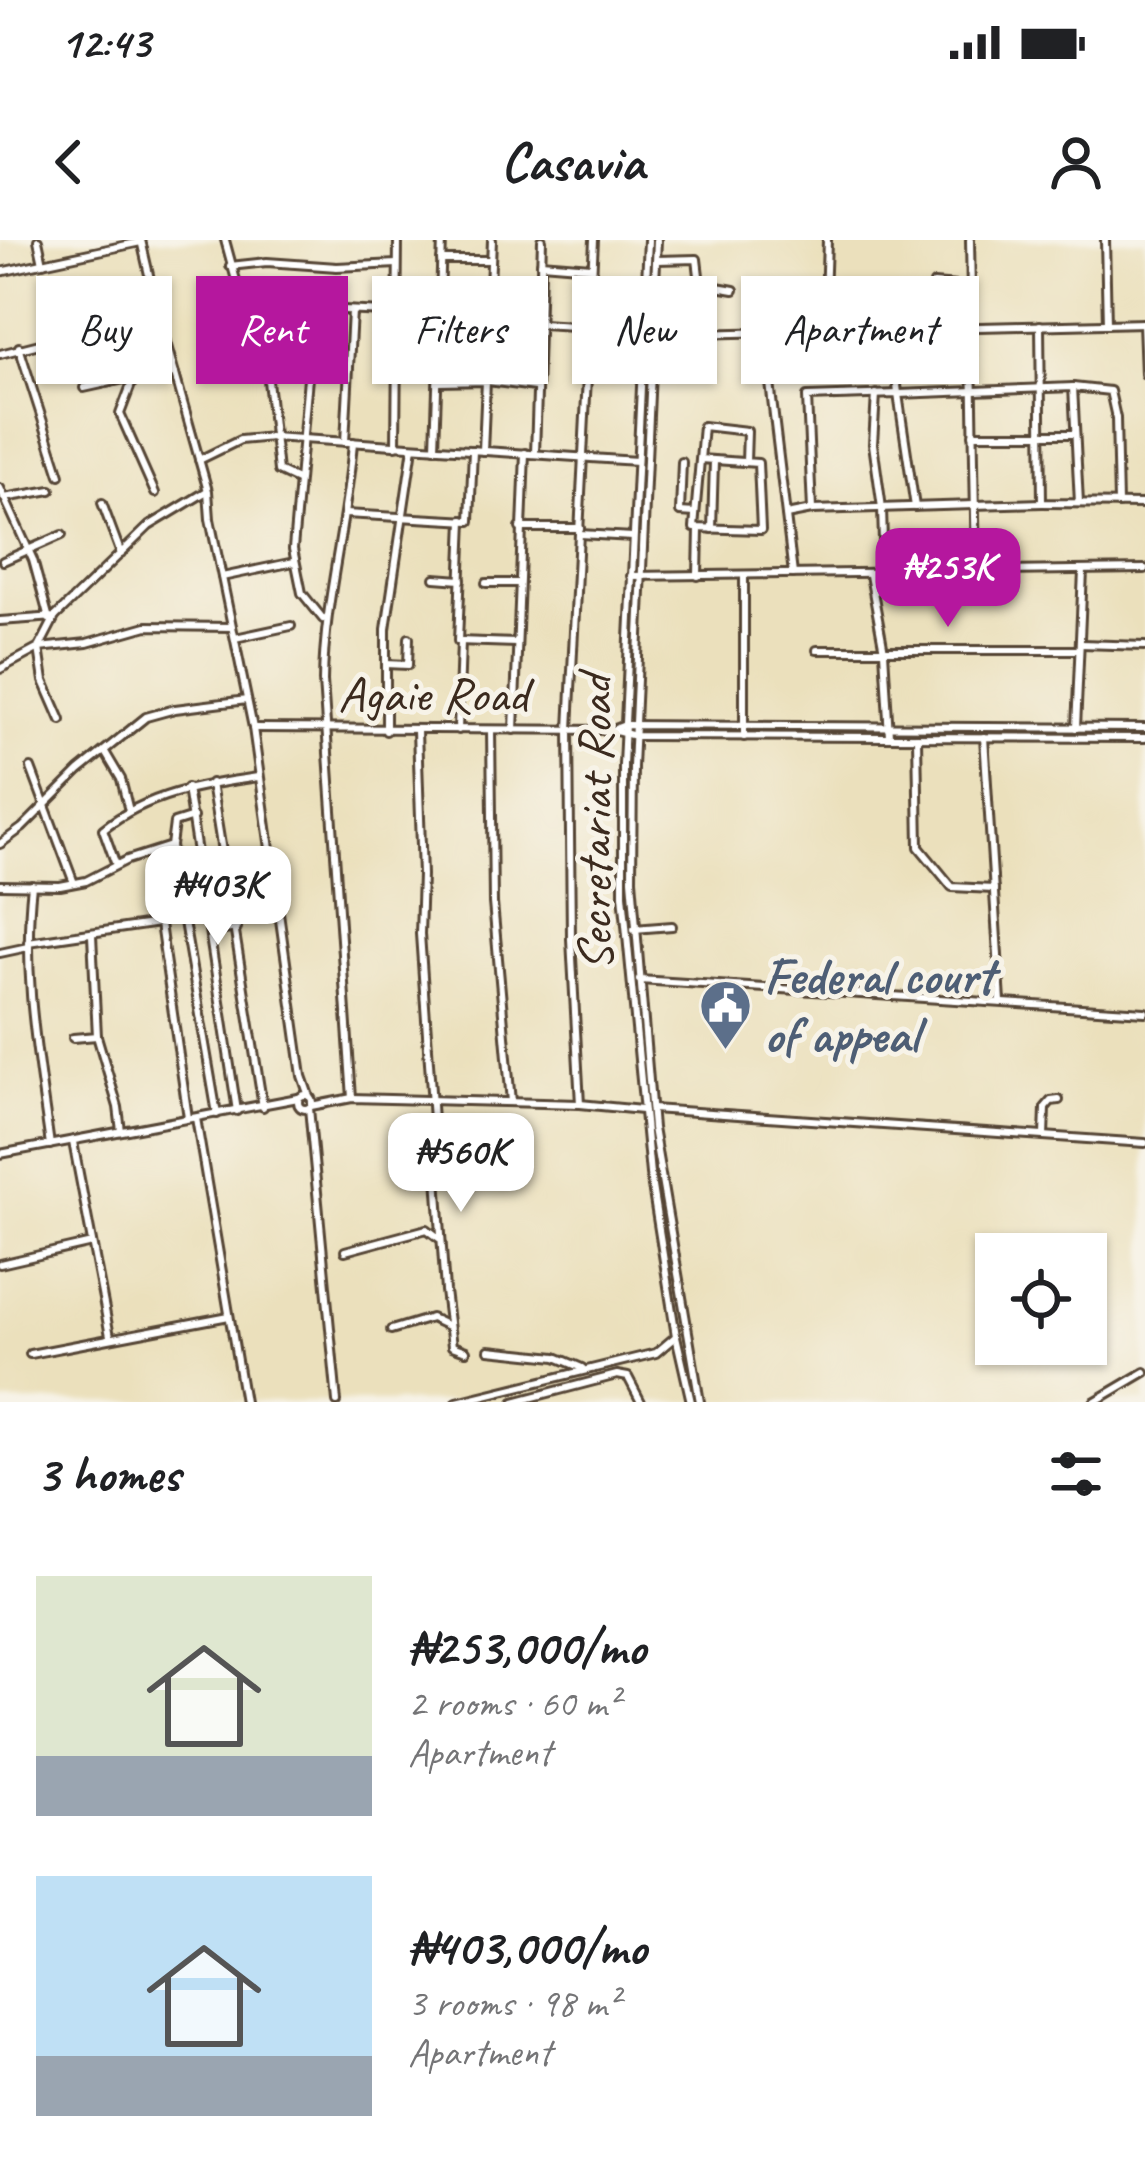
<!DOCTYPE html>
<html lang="en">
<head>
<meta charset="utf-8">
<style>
  :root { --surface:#fff; --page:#f2f2f2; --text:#202124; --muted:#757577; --accent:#b5179e }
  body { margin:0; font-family:Caveat,sans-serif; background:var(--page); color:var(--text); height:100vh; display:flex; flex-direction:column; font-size:45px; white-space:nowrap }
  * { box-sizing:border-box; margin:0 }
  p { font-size:39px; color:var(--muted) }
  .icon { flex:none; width:66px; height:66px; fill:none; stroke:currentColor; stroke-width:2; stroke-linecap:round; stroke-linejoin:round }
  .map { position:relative; height:1162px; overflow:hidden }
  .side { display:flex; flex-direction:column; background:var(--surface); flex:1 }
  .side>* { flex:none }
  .guide { position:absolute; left:36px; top:36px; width:1074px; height:108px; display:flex; gap:24px }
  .tools { position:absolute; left:975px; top:993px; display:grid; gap:24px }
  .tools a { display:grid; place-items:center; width:132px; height:132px; border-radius:0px; background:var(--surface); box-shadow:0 3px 9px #0004; font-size:60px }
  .price { position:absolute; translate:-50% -102px; padding:0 27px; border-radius:24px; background:#fff; color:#222; font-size:39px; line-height:78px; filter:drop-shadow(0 3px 6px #0008) }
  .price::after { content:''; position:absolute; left:50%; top:72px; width:36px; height:27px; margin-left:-18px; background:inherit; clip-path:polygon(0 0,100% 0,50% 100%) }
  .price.active { background:var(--accent); color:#fff }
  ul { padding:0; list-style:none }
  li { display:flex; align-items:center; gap:36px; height:300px; padding:0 36px }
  li span { display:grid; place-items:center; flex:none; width:336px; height:240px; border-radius:0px; color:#555 }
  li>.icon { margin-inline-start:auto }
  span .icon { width:144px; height:144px; fill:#fffc; stroke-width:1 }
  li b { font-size:51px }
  h2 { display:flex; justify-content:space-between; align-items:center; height:144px; padding:0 36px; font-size:51px }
  .tag { padding:0 42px; border-radius:0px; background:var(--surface); box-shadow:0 3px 9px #0004; font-size:42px; line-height:108px }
  .tag.active { background:var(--accent); color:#fff }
  .status { display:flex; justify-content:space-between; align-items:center; height:84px; padding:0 60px; background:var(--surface); direction:ltr }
  .status svg { height:33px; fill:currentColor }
  header { display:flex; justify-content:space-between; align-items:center; height:156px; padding:0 36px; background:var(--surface); font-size:54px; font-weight:600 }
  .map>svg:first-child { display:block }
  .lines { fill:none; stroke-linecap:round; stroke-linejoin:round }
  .minor-casing { stroke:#554536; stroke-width:12 }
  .tertiary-casing { stroke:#554536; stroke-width:12 }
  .minor { stroke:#fff; stroke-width:6 }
  .tertiary { stroke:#fff; stroke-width:6 }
  .labels { text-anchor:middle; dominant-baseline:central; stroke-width:10; stroke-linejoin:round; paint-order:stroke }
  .street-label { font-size:51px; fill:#3b2a1e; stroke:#f7f3e8 }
  .service-label { font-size:51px; font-weight:bold; fill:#4e5e75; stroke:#f7f3e8; text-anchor:start }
</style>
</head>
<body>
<div class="status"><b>12:43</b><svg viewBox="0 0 49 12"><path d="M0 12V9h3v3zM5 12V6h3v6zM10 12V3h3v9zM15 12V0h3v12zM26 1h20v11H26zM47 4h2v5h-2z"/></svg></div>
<header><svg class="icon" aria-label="back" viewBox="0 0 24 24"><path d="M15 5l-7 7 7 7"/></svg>Casavia<svg class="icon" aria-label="person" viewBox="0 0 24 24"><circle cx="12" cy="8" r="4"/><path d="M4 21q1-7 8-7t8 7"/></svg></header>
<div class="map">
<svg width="1145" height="1162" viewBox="0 0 1145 1162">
  <rect width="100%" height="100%" fill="#f7f3e8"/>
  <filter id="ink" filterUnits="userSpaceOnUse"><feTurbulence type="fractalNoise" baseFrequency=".00833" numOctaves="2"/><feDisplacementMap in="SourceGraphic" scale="24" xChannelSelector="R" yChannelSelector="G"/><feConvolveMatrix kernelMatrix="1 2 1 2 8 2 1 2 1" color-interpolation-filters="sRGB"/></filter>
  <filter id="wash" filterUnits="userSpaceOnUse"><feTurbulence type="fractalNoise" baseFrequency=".004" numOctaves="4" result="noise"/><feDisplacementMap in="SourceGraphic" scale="48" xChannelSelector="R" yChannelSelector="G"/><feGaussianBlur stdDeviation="2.7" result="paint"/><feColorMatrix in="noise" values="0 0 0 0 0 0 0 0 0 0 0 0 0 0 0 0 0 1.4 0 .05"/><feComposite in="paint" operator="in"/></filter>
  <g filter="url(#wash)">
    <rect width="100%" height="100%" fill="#ebe0bc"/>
  </g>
  <g filter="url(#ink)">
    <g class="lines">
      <defs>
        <g id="minor">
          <polyline points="38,0 43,23"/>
          <polyline points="225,0 237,44 262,86 278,231 297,240"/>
          <polyline points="648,0 623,525 623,654 650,934 676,1096 691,1162"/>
          <polyline points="657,0 633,527 632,639 653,888 700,1162"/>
          <polyline points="970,0 976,332"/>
          <polyline points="1105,0 1107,84"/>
          <polyline points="441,20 491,20"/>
          <polyline points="657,20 697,19 700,44 734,50"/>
          <polyline points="541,23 591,27"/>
          <polyline points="230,26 267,22 337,27 397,24"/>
          <polyline points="0,32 141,2"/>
          <polyline points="934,44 969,47"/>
          <polyline points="247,65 441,75"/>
          <polyline points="314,69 293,309 302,353 323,379"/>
          <polyline points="491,81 591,87"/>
          <polyline points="1143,83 1145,134"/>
          <polyline points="1040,85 1042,263 1145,264"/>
          <polyline points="891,89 898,154 1073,147 1110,151 1116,178 1118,264"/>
          <polyline points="824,90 827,0"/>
          <polyline points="764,93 793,334"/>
          <polyline points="651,95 1145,83"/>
          <polyline points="19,107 60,235"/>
          <polyline points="0,114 158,74"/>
          <polyline points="438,142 487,141 535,147"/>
          <polyline points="1073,147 1079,263"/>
          <polyline points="84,148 134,137"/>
          <polyline points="876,154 873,204 882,268 884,335"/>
          <polyline points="973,194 1075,194"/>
          <polyline points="345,202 352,71"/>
          <polyline points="396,206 398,0"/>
          <polyline points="435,208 442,0"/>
          <polyline points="483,211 492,0"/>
          <polyline points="535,214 542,0"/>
          <polyline points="700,219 758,223 761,290 694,288 703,186 747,191 746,222"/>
          <polyline points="199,220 240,200 272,197 637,221"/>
          <polyline points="682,222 680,272 695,273"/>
          <polyline points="0,248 33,320 49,379"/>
          <polyline points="155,253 120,174 134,137 175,134"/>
          <polyline points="4,258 51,250"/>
          <polyline points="102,263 121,314"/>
          <polyline points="812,270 807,157 898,154 915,267"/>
          <polyline points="345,274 470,281 473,210"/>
          <polyline points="786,275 812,270 1042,263"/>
          <polyline points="463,280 458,401 516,403"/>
          <polyline points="520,288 580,288"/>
          <polyline points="712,289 714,221"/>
          <polyline points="580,294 633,297"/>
          <polyline points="3,321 62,295"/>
          <polyline points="870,335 884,411 889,496"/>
          <polyline points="631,336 1145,329"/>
          <polyline points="698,336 699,289"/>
          <polyline points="744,336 744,497"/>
          <polyline points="222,337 294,322"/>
          <polyline points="435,338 461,340"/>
          <polyline points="486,343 518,343"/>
          <polyline points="55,377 39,408 44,441 61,480"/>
          <polyline points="235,398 291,386"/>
          <polyline points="1081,404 1145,406"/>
          <polyline points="817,410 1079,410"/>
          <polyline points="386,424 408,425 409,398"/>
          <polyline points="0,429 39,408 87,403 147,386 232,387"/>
          <polyline points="253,488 612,490 625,485 1145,488"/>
          <polyline points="1076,488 1083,331"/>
          <polyline points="458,490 461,401"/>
          <polyline points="491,490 493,663 511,862"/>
          <polyline points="514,490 525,213"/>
          <polyline points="612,490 635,496 1145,498"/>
          <polyline points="386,491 386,389 413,207"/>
          <polyline points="417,491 422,635 420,694 445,1051 452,1106 466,1111"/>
          <polyline points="917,497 919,607 952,647 994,649"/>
          <polyline points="984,497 1001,762"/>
          <polyline points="105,512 121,539 129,571"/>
          <polyline points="31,528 74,643"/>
          <polyline points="211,543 263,867"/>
          <polyline points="187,548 237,871"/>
          <polyline points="0,604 22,588 79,531 146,477 175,469 247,460"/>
          <polyline points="171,606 217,874"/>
          <polyline points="150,614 188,878"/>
          <path d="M116,625l-13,-36c44,-35 98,-44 155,-52"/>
          <polyline points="0,645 60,646 86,641 127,620 171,606 174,583 193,577"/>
          <path d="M32,645c-10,87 6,173 18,260"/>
          <polyline points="634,689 672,686"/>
          <polyline points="211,692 237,688"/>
          <polyline points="92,695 97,796 118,867 121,891"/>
          <polyline points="28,702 159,683"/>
          <polyline points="0,713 28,707"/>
          <polyline points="639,740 1145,772"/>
          <polyline points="73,798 97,796"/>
          <path d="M352,858l-29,-417c1,-80 24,-158 30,-239"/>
          <polyline points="580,864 571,699 569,489 594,0"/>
          <polyline points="311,866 352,858 580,864 642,870"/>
          <polyline points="652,869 1145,903"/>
          <polyline points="196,878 244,1162"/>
          <polyline points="1044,896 1045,868 1051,861 1059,860"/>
          <polyline points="73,902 110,1096"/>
          <polyline points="0,914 298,858"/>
          <polyline points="345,1011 427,989 439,998"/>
          <polyline points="0,1024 92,1003"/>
          <polyline points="391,1090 431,1078 448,1086"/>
          <polyline points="489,1110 556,1117 582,1128"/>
          <polyline points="30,1114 229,1076"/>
          <polyline points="457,1162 656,1113 675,1097"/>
          <polyline points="514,1162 617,1135 628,1137 641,1162"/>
          <polyline points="1094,1162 1145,1132"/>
        </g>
        <g id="tertiary">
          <polyline points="141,0 158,74 208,251 210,279 253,488 302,836 309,856"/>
          <polyline points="0,381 55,377 149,286 207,251"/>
          <circle cx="305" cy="862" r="7"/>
          <polyline points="309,868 337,1162"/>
        </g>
      </defs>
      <!-- minor casing -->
      <use href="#minor" class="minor-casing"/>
      <!-- tertiary casing -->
      <use href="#tertiary" class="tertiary-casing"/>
      <!-- minor -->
      <use href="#minor" class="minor"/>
      <!-- tertiary -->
      <use href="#tertiary" class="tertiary"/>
    </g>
  </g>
  <!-- icons -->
  <defs>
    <symbol id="civic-pin" viewBox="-11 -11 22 30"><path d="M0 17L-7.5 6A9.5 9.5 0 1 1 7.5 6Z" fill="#5c6f8a" stroke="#f7f3e8"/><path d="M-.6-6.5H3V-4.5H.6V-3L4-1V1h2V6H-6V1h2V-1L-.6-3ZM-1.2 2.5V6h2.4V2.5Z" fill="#fff"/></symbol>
  </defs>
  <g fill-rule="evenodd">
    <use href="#civic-pin" x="696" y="736" width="59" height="81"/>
  </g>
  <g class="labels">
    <!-- street labels -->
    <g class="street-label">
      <text x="433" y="454">Agaie Road</text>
      <text transform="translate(594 583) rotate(-90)">Secretariat Road</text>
    </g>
    <!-- service labels -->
    <g class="service-label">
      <text x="764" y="736">Federal court<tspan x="764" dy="59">of appeal</tspan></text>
    </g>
  </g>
</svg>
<div class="tools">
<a><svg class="icon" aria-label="locate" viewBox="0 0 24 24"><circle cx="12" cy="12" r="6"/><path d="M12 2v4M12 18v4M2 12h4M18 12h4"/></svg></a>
</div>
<b class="price active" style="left:948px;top:390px">₦253K</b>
<b class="price" style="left:218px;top:708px">₦403K</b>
<b class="price" style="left:461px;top:975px">₦560K</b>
<div class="guide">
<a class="tag">Buy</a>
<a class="tag active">Rent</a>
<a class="tag">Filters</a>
<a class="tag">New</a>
<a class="tag">Apartment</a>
</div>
</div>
<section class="side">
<h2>3 homes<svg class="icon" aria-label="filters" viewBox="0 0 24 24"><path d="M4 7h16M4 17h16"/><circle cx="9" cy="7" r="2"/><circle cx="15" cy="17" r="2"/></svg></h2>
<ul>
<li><span style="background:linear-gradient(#dfe7d0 75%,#9aa5b1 0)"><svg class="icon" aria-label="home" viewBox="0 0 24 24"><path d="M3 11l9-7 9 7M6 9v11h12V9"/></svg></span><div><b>₦253,000/mo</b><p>2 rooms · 60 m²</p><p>Apartment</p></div></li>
<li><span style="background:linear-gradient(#bfe0f5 75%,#9aa5b1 0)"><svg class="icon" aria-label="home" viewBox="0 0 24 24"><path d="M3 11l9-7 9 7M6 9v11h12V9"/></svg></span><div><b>₦403,000/mo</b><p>3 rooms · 98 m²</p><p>Apartment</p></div></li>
</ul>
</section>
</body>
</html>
